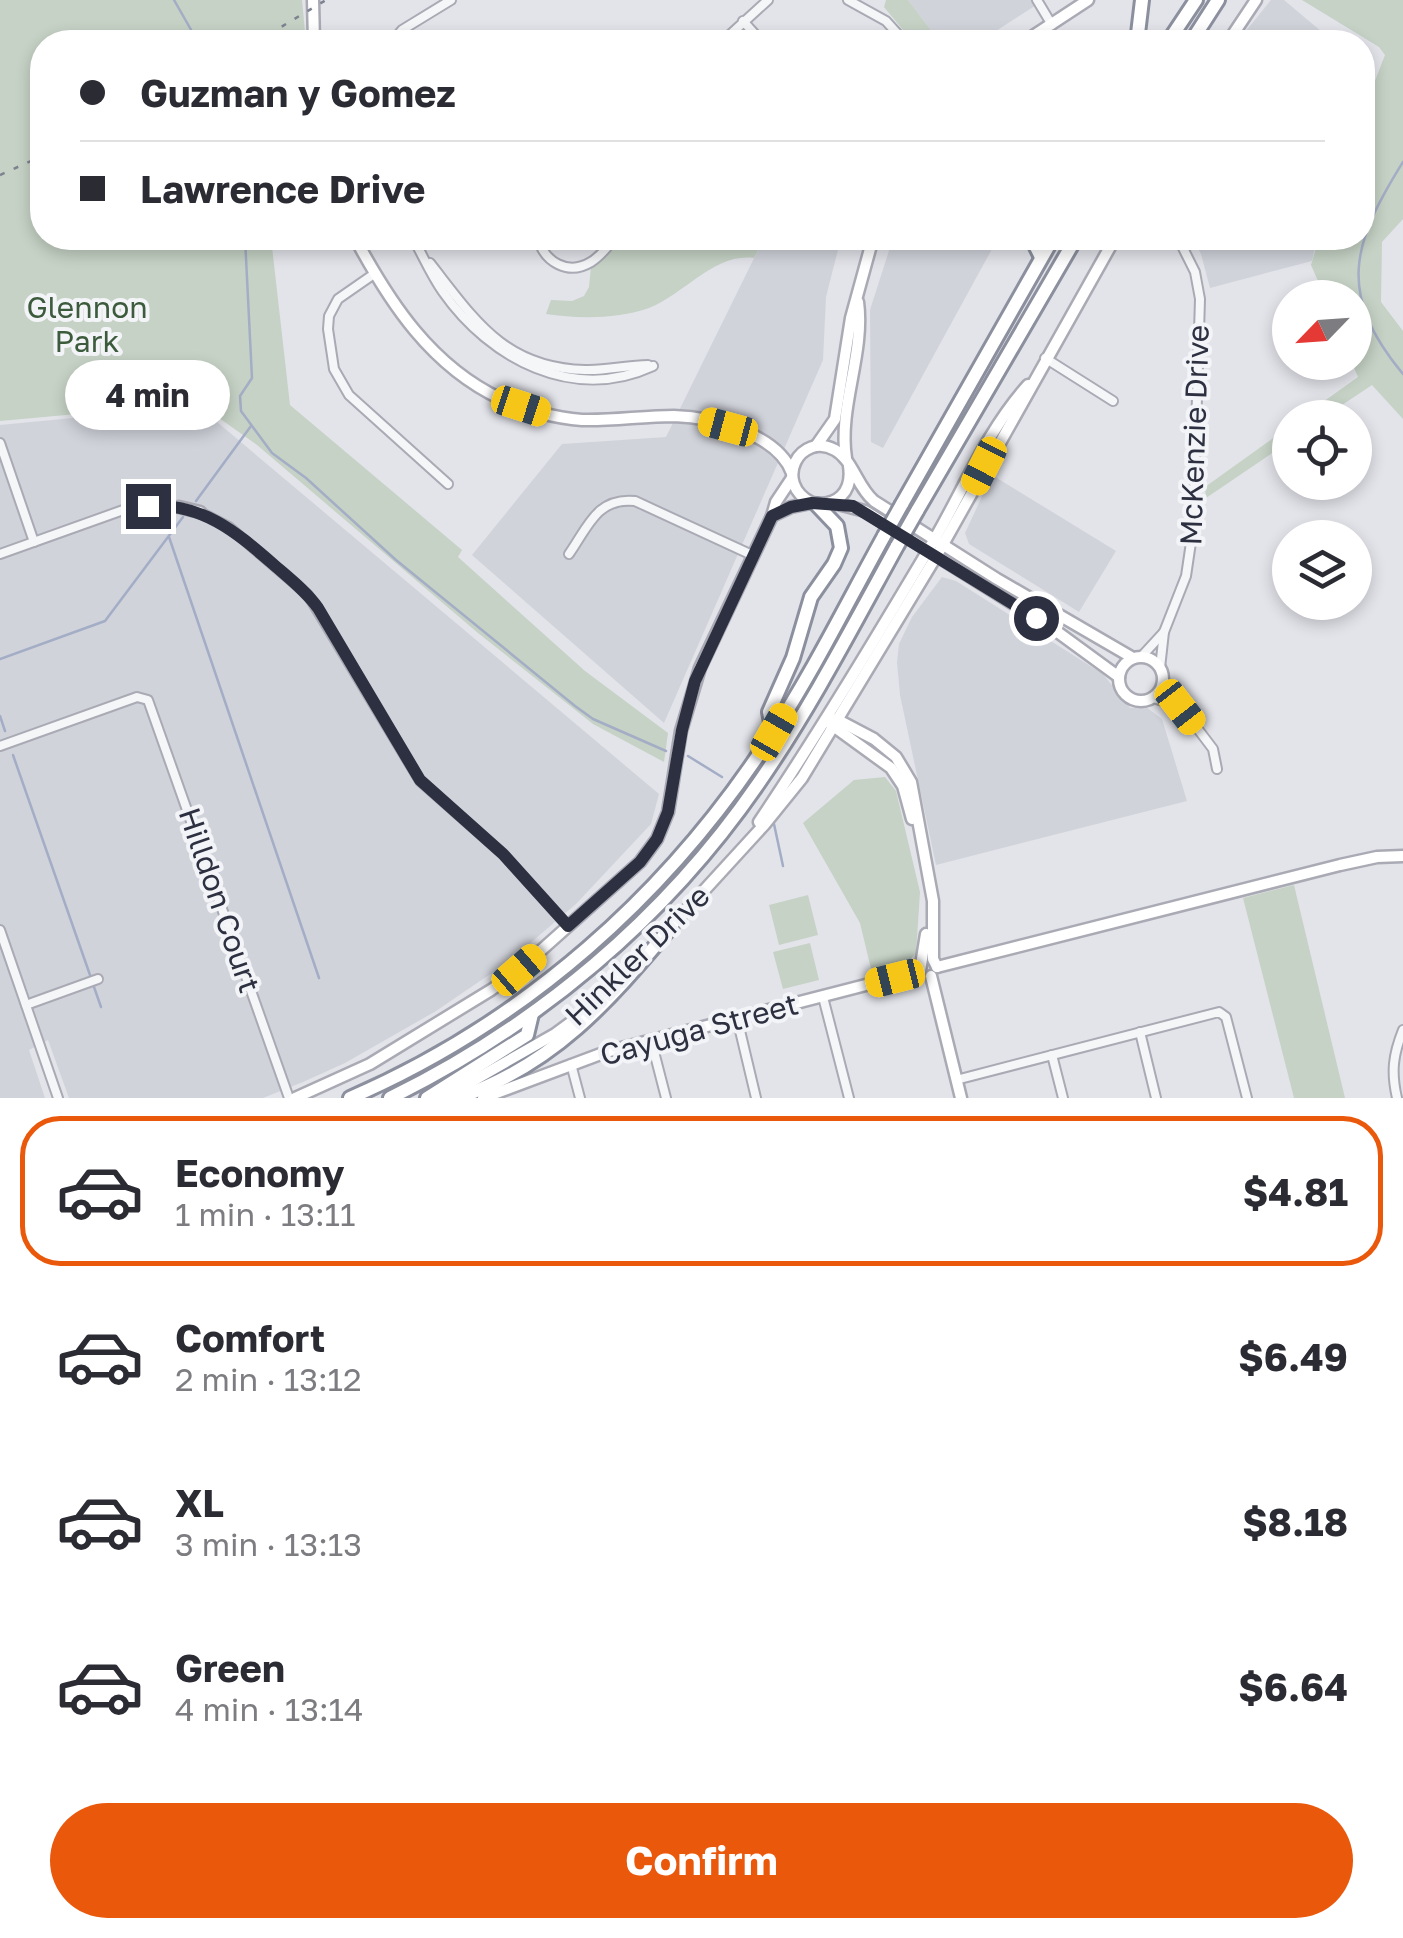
<!DOCTYPE html>
<html lang="en">
<head>
<meta charset="utf-8">
<style>
  :root { --surface:#fff; --page:#f7f7f7; --text:#2b2b33; --muted:#7c7c81; --line:#e1e1e2; --accent:#ea580c }
  body { margin:0; font-family:"Golos Text",sans-serif; background:var(--page); color:var(--text); height:100vh; display:flex; flex-direction:column; font-size:38px; white-space:nowrap }
  * { box-sizing:border-box; margin:0 }
  p { font-size:32px; color:var(--muted) }
  .icon { flex:none; width:55px; height:55px; fill:none; stroke:currentColor; stroke-width:2; stroke-linecap:round; stroke-linejoin:round }
  .map { position:relative; height:1098px; overflow:hidden }
  .side { display:flex; flex-direction:column; background:var(--surface); flex:1 }
  .side>* { flex:none }
  .banner { position:absolute; left:30px; top:30px; width:1345px; height:220px; border-radius:40px; box-shadow:0 5px 15px #0003; display:grid; align-content:center; height:220px; padding:0 50px; background:var(--surface) }
  .needle { width:65px; rotate:245deg }
  .buttons { position:absolute; left:1272px; top:280px; display:grid; gap:20px }
  .buttons a { display:grid; place-items:center; width:100px; height:100px; border-radius:50%; background:var(--surface); box-shadow:0 5px 15px #0003; font-size:50px }
  .end { position:absolute; width:45px; height:45px; margin:-22px; border:12px solid #2d3040; background:#fff; box-shadow:0 0 0 5px #fff }
  .from { border-radius:50% }
  .bubble { position:absolute; height:70px; border-radius:35px; background:var(--surface); box-shadow:0 5px 15px #0003; font-size:32px; font-weight:700; line-height:70px; text-align:center }
  .car { position:absolute; width:30px; height:60px; margin:-30px -15px; border-radius:12px; box-shadow:0 0 8px 2px #0007; background:linear-gradient(#f5c518 24%,#345 0 40%,#f5c518 0 76%,#345 0 86%,#f5c518 0) }
  .banner b { display:flex; align-items:center; gap:35px; height:95px; font-size:38px }
  .banner b+b { border-top:2px solid var(--line) }
  .banner i { width:25px; height:25px; background:var(--text) }
  ul { padding:18px 0 0; list-style:none }
  li { display:flex; align-items:center; gap:30px; height:150px; margin:0 20px 15px; padding:0 30px; border:5px solid transparent; border-radius:40px }
  li div { flex:1 }
  li b { display:block; font-size:38px }
  li em { font-style:normal; font-weight:700 }
  li.active { border-color:var(--accent) }
  li>.icon { width:90px; height:90px; stroke-width:1.5 }
  .action { display:flex; gap:20px; margin-top:auto; padding:20px 50px }
  .action a { flex:1; height:115px; border-radius:60px; background:var(--accent); color:#fff; font-size:40px; font-weight:700; line-height:115px; text-align:center }
  .map>svg:first-child { display:block }
  .built { fill:#d1d3db }
  .green { fill:#c6d2c5 }
  .lines { fill:none; stroke-linecap:round; stroke-linejoin:round }
  .stream { stroke:#a3adc5; stroke-width:2.5 }
  .street-casing { stroke:#a9aab4; stroke-width:12 }
  .secondary-casing { stroke:#a9aab4; stroke-width:15 }
  .highway-casing { stroke:#8c909e; stroke-width:18 }
  .street { stroke:#f5f6f8; stroke-width:8 }
  .secondary { stroke:#fff; stroke-width:10 }
  .highway { stroke:#fff; stroke-width:12 }
  .rail { stroke:#7e8291; stroke-width:2.5; stroke-dasharray:5 10; stroke-linecap:butt }
  .highway-bridge-casing { stroke:#8c909e; stroke-width:18; stroke-linecap:butt }
  .highway-bridge { stroke:#fff; stroke-width:12 }
  .route { stroke:#2d3040; stroke-width:12 }
  .labels { text-anchor:middle; dominant-baseline:central; stroke-width:8; stroke-linejoin:round; paint-order:stroke }
  .park-label { font-size:30px; fill:#3c5a3c; stroke:#f3f4f7 }
  .street-label { font-size:30px; fill:#2d3040; stroke:#f3f4f7 }
</style>
</head>
<body>
<div class="map">
<svg width="1403" height="1098" viewBox="0 0 1403 1098">
  <rect width="100%" height="100%" fill="#e3e4ea"/>
  <g class="built">
    <polygon points="908,0 1044,0 979,42 940,42"/>
    <polygon points="1271,0 1284,0 1328,37 1341,42 1237,42"/>
    <polygon points="764,238 841,238 826,297 823,360 664,723 472,555 562,444 666,437"/>
    <polygon points="893,238 998,238 883,448 871,442 870,310"/>
    <polygon points="1192,238 1317,238 1312,261 1210,288 1201,254"/>
    <polygon points="198,406 659,794 651,824 576,904 508,962 436,1011 345,1063 303,1082 263,1098 69,1098 48,1040 29,1050 45,1098 0,1098 0,425"/>
    <polygon points="992,475 1116,551 1079,612 969,544 965,533"/>
    <polygon points="942,577 956,581 1103,674 1130,708 1146,707 1162,719 1187,801 936,865 900,695 897,662 899,644 912,617"/>
  </g>
  <g class="green">
    <polygon points="0,0 302,0 306,42 42,42 42,238 271,238 290,405 462,550 458,557 585,671 668,733 664,762 593,724 478,633 257,445 198,403 0,421"/>
    <polygon points="886,0 908,0 940,42 913,42 884,7"/>
    <polygon points="1302,0 1403,0 1403,219 1382,242 1381,302 1403,331 1403,419 1372,385 1324,417 1302,417 1358,377 1352,363 1355,362 1355,298 1325,297 1311,265 1319,238 1362,238 1363,112 1385,55 1379,47"/>
    <path d="M647,238H764L754,258C714,253 685,294 649,308C618,319 578,319 546,314L551,300L572,301L584,296L589,287L591,266L611,251Z"/>
    <polygon points="1290,426 1290,441 1206,498 1205,487"/>
    <polygon points="885,777 896,791 920,892 916,954 908,961 872,973 860,923 803,823 854,780"/>
    <polygon points="1294,885 1345,1098 1294,1098 1243,898"/>
    <polygon points="808,895 818,935 779,945 769,905"/>
    <polygon points="810,943 819,980 783,989 773,952"/>
  </g>
  <g class="lines">
    <g class="stream">
      <polyline points="174,0 198,42"/>
      <path d="M1403,162C1352,244 1336,293 1403,374"/>
      <polyline points="245,238 252,378 240,396 241,411 272,453 306,478 396,560 575,706 593,719 666,751"/>
      <polyline points="196,501 251,426"/>
      <polyline points="169,537 319,978"/>
      <polyline points="0,659 105,621 183,517"/>
      <polyline points="0,716 5,731"/>
      <polyline points="13,755 90,975"/>
      <polyline points="688,756 722,777"/>
      <polyline points="774,824 783,866"/>
      <polyline points="94,987 101,1007"/>
    </g>
    <defs>
      <g id="street">
        <polyline points="848,0 886,21 905,42"/>
        <polyline points="1037,0 1052,25"/>
        <polyline points="743,21 762,42"/>
        <polyline points="392,42 402,30 451,0"/>
        <polyline points="722,42 768,0"/>
        <path d="M413,238C423,256 431,275 443,292C490,359 573,403 653,366"/>
        <path d="M538,238C544,262 568,276 591,262C601,256 608,246 615,238"/>
        <path d="M430,263C474,319 504,368 585,370C606,371 627,365 648,365"/>
        <polyline points="374,274 338,299 329,316 328,329 334,369 349,395 448,484"/>
        <polyline points="1045,358 1113,401"/>
        <polyline points="0,443 34,542"/>
        <polyline points="200,512 229,527 308,595 420,781 503,854 568,926"/>
        <polyline points="0,554 126,509 179,507"/>
        <path d="M569,554C588,527 597,497 635,501L752,555"/>
        <polyline points="1141,657 1164,632"/>
        <polyline points="1160,668 1164,632 1186,576 1193,529 1200,299 1195,272 1178,238"/>
        <polyline points="1163,683 1213,749 1217,769"/>
        <polyline points="1153,698 1176,705"/>
        <polyline points="0,746 137,697 148,700 289,1098"/>
        <polyline points="0,930 58,1098"/>
        <polyline points="823,997 849,1098"/>
        <polyline points="26,1005 98,979"/>
        <polyline points="737,1018 756,1098"/>
        <polyline points="1140,1032 1156,1098"/>
        <polyline points="651,1040 666,1098"/>
        <polyline points="1052,1055 1063,1098"/>
        <polyline points="571,1064 580,1098"/>
        <polyline points="956,1080 1219,1012 1226,1017 1247,1098"/>
        <path d="M1397,1098C1391,1072 1393,1055 1403,1030"/>
      </g>
      <g id="secondary">
        <polyline points="313,0 314,42"/>
        <polyline points="1024,42 1088,0"/>
        <polyline points="1228,42 1256,0"/>
        <path d="M355,238C390,303 431,366 501,399C524,410 556,418 582,420C612,421 643,416 674,416C712,417 778,434 792,473"/>
        <polyline points="816,446 835,419 851,318 873,238"/>
        <path d="M846,458C838,407 865,354 858,302"/>
        <path d="M849,466C853,492 837,507 812,503C772,483 800,431 835,450C853,460 857,487 874,501L997,579L1133,658"/>
        <polyline points="834,503 865,511 1052,628 1119,677"/>
        <polyline points="179,507 200,512"/>
        <polyline points="772,516 791,507 811,503"/>
        <circle cx="1141" cy="679" r="22"/>
        <polyline points="836,719 874,739 896,757 911,782 933,901 933,959 937,967"/>
        <polyline points="829,723 891,768 903,786 912,819"/>
        <path d="M759,822C820,731 877,636 933,542C964,489 986,432 1028,385"/>
        <polyline points="667,931 764,825 802,778 937,555 1115,238"/>
        <polyline points="937,967 1340,865 1377,857 1403,856"/>
        <polyline points="920,971 926,934"/>
        <polyline points="931,976 961,1098"/>
        <polyline points="295,1098 370,1064 491,990 519,970 640,862 657,839 668,812 681,731 700,668 772,516 776,502 792,478"/>
        <polyline points="443,1098 555,1034 581,1015 633,963"/>
        <polyline points="483,1098 606,1052 920,971"/>
      </g>
      <g id="highway">
        <polyline points="1137,42 1142,0"/>
        <polyline points="1168,42 1196,0"/>
        <polyline points="1191,42 1218,0"/>
        <polyline points="1039,238 1035,245 1041,257"/>
        <polyline points="902,504 1053,238"/>
        <polyline points="917,511 1076,238"/>
        <polyline points="773,733 769,712 793,658 811,597 834,564 841,548 837,526 817,505"/>
        <path d="M350,1098C525,1022 668,895 771,736C813,672 847,603 884,536"/>
        <path d="M390,1098C537,1026 665,919 758,784C810,709 853,626 897,546"/>
        <polyline points="427,1098 527,1035 532,1014"/>
        <path d="M458,1098C555,1064 608,1002 672,926"/>
      </g>
    </defs>
    <use href="#street" class="street-casing"/>
    <use href="#secondary" class="secondary-casing"/>
    <use href="#highway" class="highway-casing"/>
    <use href="#street" class="street"/>
    <use href="#secondary" class="secondary"/>
    <use href="#highway" class="highway"/>
    <g class="rail">
      <polyline points="256,42 326,0"/>
      <polyline points="0,175 42,156"/>
    </g>
    <defs>
      <g id="highway-bridge">
        <polyline points="884,536 902,504"/>
        <polyline points="897,546 917,511"/>
      </g>
    </defs>
    <use href="#highway-bridge" class="highway-bridge-casing"/>
    <use href="#highway-bridge" class="highway-bridge"/>
  </g>
  <g class="lines">
    <path class="route" d="M148,506C202,503 235,531 273,564C289,578 306,591 318,608L420,780L503,854L568,926L640,862L657,839L668,812L682,730L695,681L772,516L791,507L812,503L853,506L1036,618"/>
  </g>
  <g class="labels">
    <g class="park-label">
      <text x="87" y="307">Glennon<tspan x="87" dy="34">Park</tspan></text>
    </g>
    <g class="street-label">
      <text transform="translate(1194 435) rotate(-88)">McKenzie Drive</text>
      <text transform="translate(220 900) rotate(71)">Hilldon Court</text>
      <text transform="translate(637 955) rotate(-44)">Hinkler Drive</text>
      <text transform="translate(699 1029) rotate(-15)">Cayuga Street</text>
    </g>
  </g>
</svg>
<div class="buttons">
<a><svg class="needle" viewBox="-14 -14 28 28"><path d="M0-13l5 13h-10z" fill="#e53935"/><path d="M0 13l5-13h-10z" fill="#7c7c81"/></svg></a>
<a><svg class="icon" aria-label="locate" viewBox="0 0 24 24"><circle cx="12" cy="12" r="6"/><path d="M12 2v4M12 18v4M2 12h4M18 12h4"/></svg></a>
<a><svg class="icon" aria-label="layers" viewBox="0 0 24 24"><path d="M12 4l9 5-9 5-9-5zM3 14l9 5 9-5"/></svg></a>
</div>
<i class="end from" style="left:1036px;top:618px"></i>
<i class="end" style="left:148px;top:506px"></i>
<div class="bubble" style="left:65px;top:360px;width:165px">4 min</div>
<i class="car" style="left:521px;top:406px;rotate:108deg"></i>
<i class="car" style="left:728px;top:427px;rotate:285deg"></i>
<i class="car" style="left:984px;top:466px;rotate:207deg"></i>
<i class="car" style="left:1180px;top:707px;rotate:142deg"></i>
<i class="car" style="left:774px;top:732px;rotate:30deg"></i>
<i class="car" style="left:519px;top:970px;rotate:49deg"></i>
<i class="car" style="left:895px;top:978px;rotate:256deg"></i>
<div class="banner">
<b><i class="from"></i>Guzman y Gomez</b>
<b><i></i>Lawrence Drive</b>
</div>
</div>
<section class="side">
<ul>
<li class="active"><svg class="icon" aria-label="car" viewBox="0 0 24 24"><path d="M5 17H2v-5l4-1 3-4h7l3 4 3 1v5h-3M9 17h6M6 11h13"/><circle cx="7" cy="17" r="2"/><circle cx="17" cy="17" r="2"/></svg><div><b>Economy</b><p>1 min · 13:11</p></div><em>$4.81</em></li>
<li><svg class="icon" aria-label="car" viewBox="0 0 24 24"><path d="M5 17H2v-5l4-1 3-4h7l3 4 3 1v5h-3M9 17h6M6 11h13"/><circle cx="7" cy="17" r="2"/><circle cx="17" cy="17" r="2"/></svg><div><b>Comfort</b><p>2 min · 13:12</p></div><em>$6.49</em></li>
<li><svg class="icon" aria-label="car" viewBox="0 0 24 24"><path d="M5 17H2v-5l4-1 3-4h7l3 4 3 1v5h-3M9 17h6M6 11h13"/><circle cx="7" cy="17" r="2"/><circle cx="17" cy="17" r="2"/></svg><div><b>XL</b><p>3 min · 13:13</p></div><em>$8.18</em></li>
<li><svg class="icon" aria-label="car" viewBox="0 0 24 24"><path d="M5 17H2v-5l4-1 3-4h7l3 4 3 1v5h-3M9 17h6M6 11h13"/><circle cx="7" cy="17" r="2"/><circle cx="17" cy="17" r="2"/></svg><div><b>Green</b><p>4 min · 13:14</p></div><em>$6.64</em></li>
</ul>
<div class="action"><a>Confirm</a></div>
</section>
</body>
</html>
